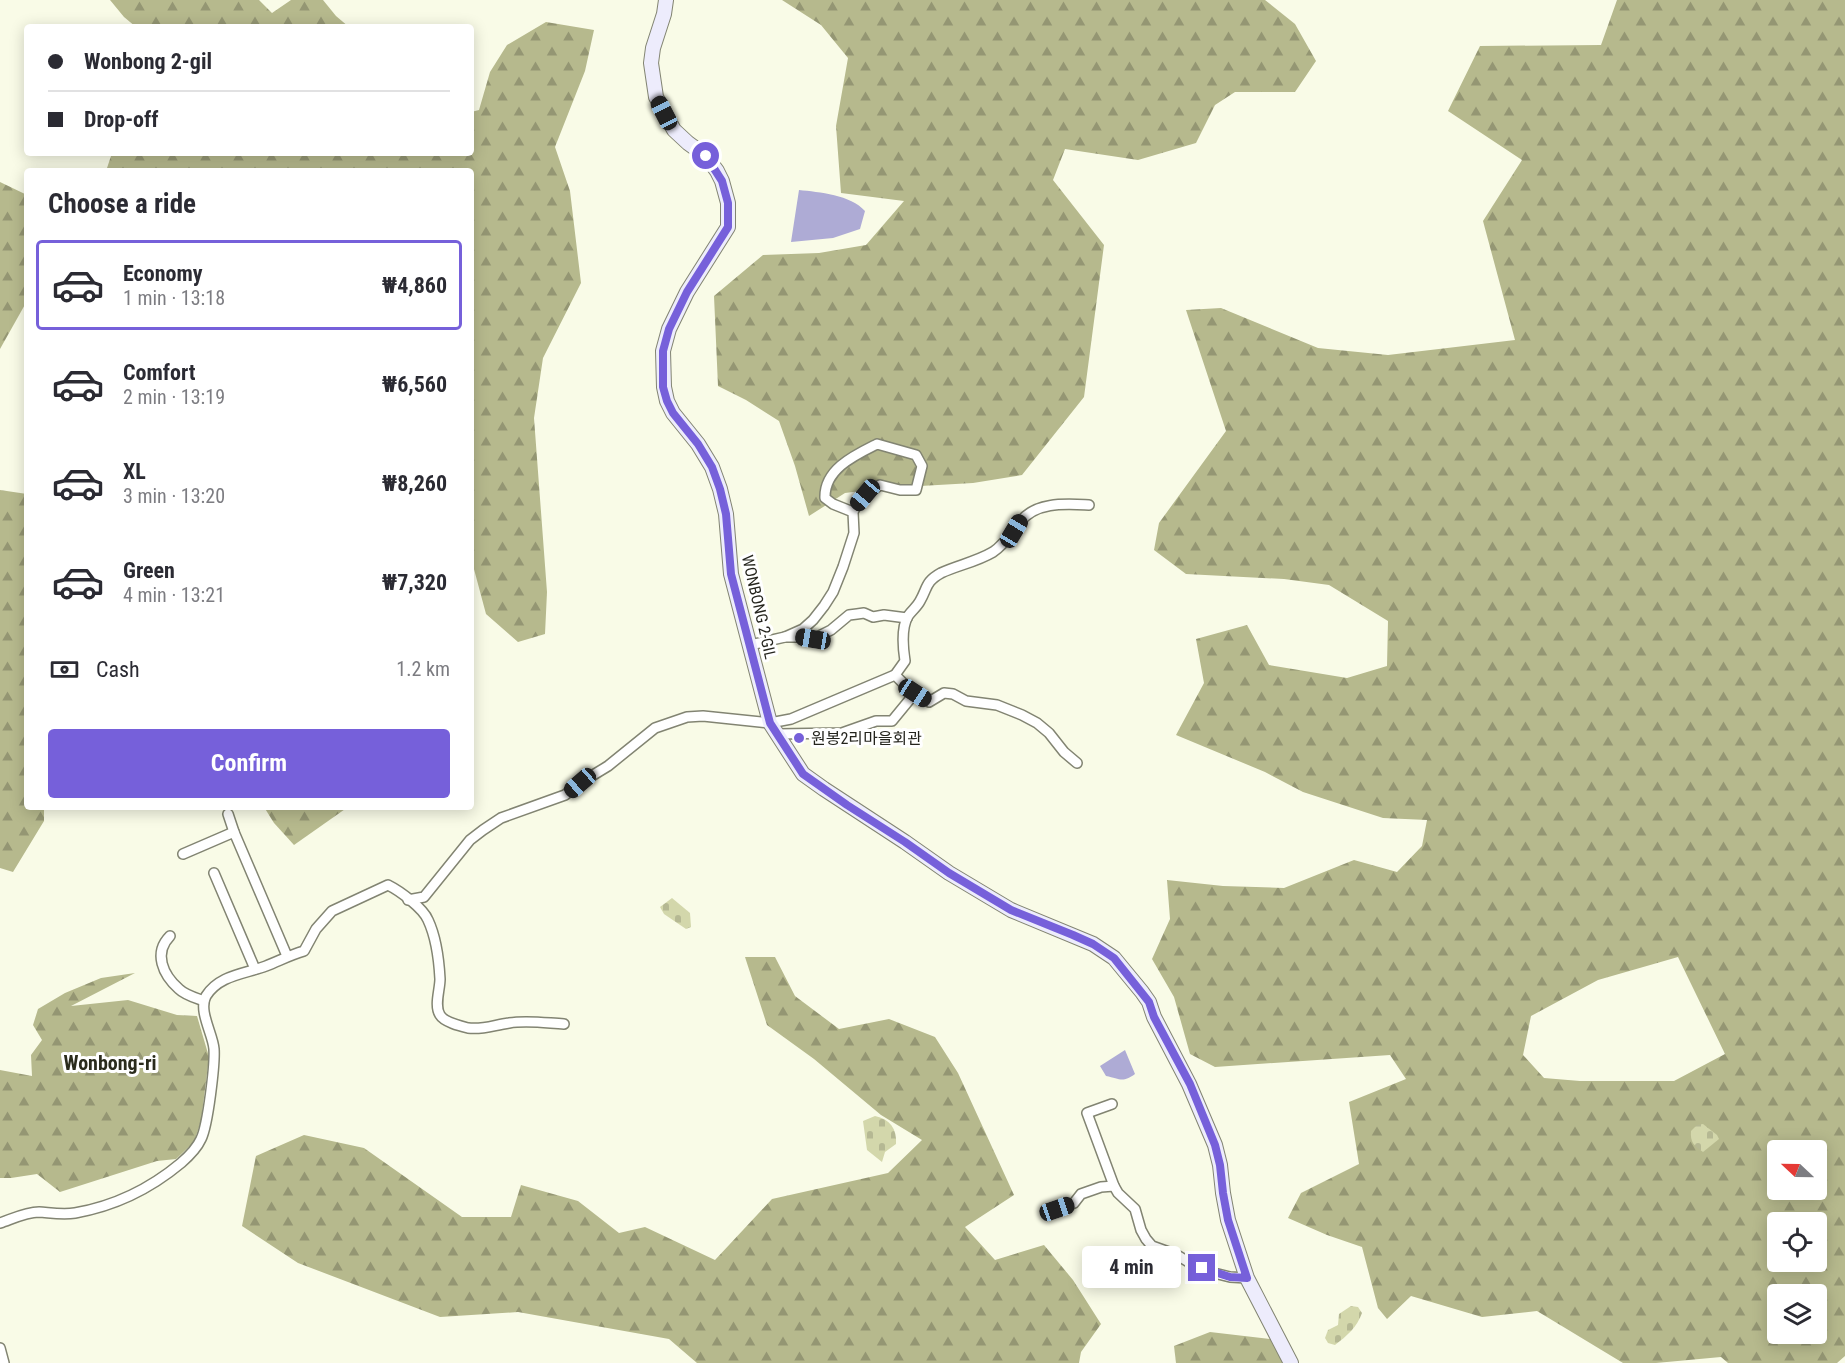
<!DOCTYPE html>
<html lang="en">
<head>
<meta charset="utf-8">
<style>
  :root { --surface:#fff; --page:#f7f7f7; --text:#2b2b33; --muted:#7c7c81; --line:#e1e1e2; --accent:#7660da }
  body { margin:0; font-family:"Roboto Condensed","Noto Sans KR",sans-serif; background:var(--page); color:var(--text); height:100vh; display:flex; flex-direction:column; font-size:22px; white-space:nowrap }
  * { box-sizing:border-box; margin:0 }
  p { font-size:20px; color:var(--muted) }
  .icon { flex:none; width:33px; height:33px; fill:none; stroke:currentColor; stroke-width:2; stroke-linecap:round; stroke-linejoin:round }
  .map { position:relative; flex:1; overflow:hidden }
  .drawer { position:absolute; left:24px; top:168px; width:450px; height:642px; display:flex; flex-direction:column; background:var(--surface); border-radius:6px; box-shadow:0 3px 15px #0003 }
  .drawer>* { flex:none }
  .banner { position:absolute; left:24px; top:24px; width:450px; height:132px; border-radius:6px; box-shadow:0 3px 15px #0003; display:grid; align-content:center; height:132px; padding:0 24px; background:var(--surface) }
  .needle { width:39px; rotate:292deg }
  .fabs { position:absolute; left:1767px; top:1140px; display:grid; gap:12px }
  .fabs a { display:grid; place-items:center; width:60px; height:60px; border-radius:6px; background:var(--surface); box-shadow:0 3px 15px #0003; font-size:30px }
  .end { position:absolute; width:27px; height:27px; margin:-14px; border:8px solid #7660da; background:#fff; box-shadow:0 0 0 3px #fff }
  .from { border-radius:50% }
  .bubble { position:absolute; height:42px; border-radius:6px; background:var(--surface); box-shadow:0 3px 15px #0003; font-size:20px; font-weight:700; line-height:42px; text-align:center }
  .car { position:absolute; width:18px; height:36px; margin:-18px -9px; border-radius:8px; box-shadow:0 0 4px 2px #0007; background:linear-gradient(#222 24%,#8ab4d8 0 40%,#222 0 76%,#8ab4d8 0 86%,#222 0) }
  .banner b { display:flex; align-items:center; gap:21px; height:57px; font-size:22px }
  .banner b+b { border-top:2px solid var(--line) }
  .banner i { width:15px; height:15px; background:var(--text) }
  ul { padding:0; list-style:none }
  li { display:flex; align-items:center; gap:18px; height:90px; margin:0 12px 9px; padding:0 12px; border:3px solid transparent; border-radius:6px }
  li div { flex:1 }
  li b { display:block; font-size:22px }
  li em { font-style:normal; font-weight:700 }
  li.selected { border-color:var(--accent) }
  li>.icon { width:54px; height:54px; stroke-width:1.5 }
  h2 { padding:0 24px; font-size:27px; line-height:72px }
  .pay { display:flex; align-items:center; gap:15px; height:66px; padding:0 24px; font-size:22px }
  .pay p { margin-inline-start:auto }
  .primary-button { display:flex; gap:12px; margin-top:auto; padding:12px 24px }
  .primary-button a { flex:1; height:69px; border-radius:6px; background:var(--accent); color:#fff; font-size:24px; font-weight:700; line-height:69px; text-align:center }
  .map>svg:first-child { display:block }
  .forest { fill:url(#forest-firs); fill-rule:evenodd }
  .cemetery { fill:url(#cemetery-stones) }
  .water { fill:#aeabd5 }
  .lines { fill:none; stroke-linecap:round; stroke-linejoin:round }
  .minor-casing { stroke:#828472; stroke-width:12 }
  .secondary-casing { stroke:#828472; stroke-width:16 }
  .minor { stroke:#fff; stroke-width:9 }
  .secondary { stroke:#edecfc; stroke-width:14 }
  .route { stroke:#7660da; stroke-width:8 }
  .poi-dot { fill:#7660da; stroke:#fff; stroke-width:2 }
  .labels { text-anchor:middle; dominant-baseline:central; stroke-width:6; stroke-linejoin:round; paint-order:stroke }
  .street-label { font-size:16px; fill:#24241d; stroke:#fff }
  .poi-label { font-size:16px; fill:#24241d; stroke:#fff; text-anchor:start }
  .quarter-label { font-size:20px; font-weight:bold; fill:#2a2b1c; stroke:#fff }
</style>
</head>
<body>
<div class="map">
<svg width="1845" height="1363" viewBox="0 0 1845 1363">
  <defs>
    <pattern id="forest-firs" width="22" height="20" patternUnits="userSpaceOnUse" patternTransform="scale(1.5)"><rect width="22" height="20" fill="#b6b98d"/><path d="M5 1l3.5 6h-7zM16 11l3.5 6h-7z" fill="#949673"/></pattern>
    <pattern id="cemetery-stones" width="16" height="16" patternUnits="userSpaceOnUse" patternTransform="scale(1.5)"><rect width="16" height="16" fill="#d3d7ab"/><path d="M2 7V4a2 2 0 0 1 4 0v3zM10 15v-3a2 2 0 0 1 4 0v3z" fill="#b5b893"/></pattern>
  </defs>
  <rect width="100%" height="100%" fill="#f9fbe7"/>
  <g class="forest">
    <polygon points="110,0 259,0 272,13 291,0 323,0 336,16 349,27 136,27 124,17"/>
    <polygon points="782,0 1265,0 1295,24 1316,61 1295,92 1235,92 1215,105 1196,143 1138,160 1065,149 1053,180 1104,245 1084,397 1022,475 973,483 885,488 845,493 809,516 795,466 779,421 746,400 718,386 714,296 763,255 819,253 866,245 904,201 841,193 836,126 848,58 821,25"/>
    <path d="M1617,0H1845V1356L1837,1363H1728L1721,1357L1656,1363H1623L1537,1311L1482,1317L1411,1296L1387,1319L1378,1308L1362,1247L1327,1235L1288,1218L1301,1193L1359,1164L1349,1102L1406,1079L1390,1055L1215,1067L1190,1054L1174,997L1152,959L1170,919L1167,880L1223,886L1284,888L1354,860L1397,872L1422,846L1427,820L1383,818L1303,792L1265,772L1176,735L1204,683L1196,639L1247,625L1269,665L1347,678L1387,666L1388,621L1329,585L1284,579L1186,574L1154,550L1159,523L1226,431L1186,310L1221,308L1318,348L1388,355L1515,340L1483,221L1522,160L1448,111L1480,46L1601,45ZM1678,957L1725,1054L1674,1081H1580L1544,1078L1523,1055L1531,1016L1598,980ZM1778,1150H1816V1190H1778ZM1778,1222H1816V1262H1778ZM1778,1294H1816V1334H1778Z"/>
    <polygon points="546,22 594,30 585,71 555,147 570,191 581,283 543,358 534,418 547,592 545,634 518,642 486,614 471,558 471,171 106,171 112,153 471,153 471,112 479,110 490,72 507,45"/>
    <polygon points="0,182 27,195 27,301 0,349"/>
    <polygon points="0,490 27,494 27,807 44,807 44,821 13,872 0,868"/>
    <polygon points="264,807 348,807 294,845 274,823"/>
    <polygon points="745,957 775,957 795,996 839,1029 889,1019 935,1037 958,1073 1014,1195 965,1227 995,1260 1044,1245 1073,1280 1101,1324 1081,1352 1079,1363 697,1363 669,1339 518,1312 440,1317 298,1263 242,1226 256,1156 304,1135 364,1148 462,1217 511,1217 521,1185 578,1201 619,1233 645,1227 715,1260 772,1199 888,1173 922,1140 881,1115 814,1059 767,1025"/>
    <polygon points="135,973 71,1006 128,1000 177,1015 197,1016 209,1057 201,1121 194,1142 176,1159 157,1161 60,1192 37,1174 11,1178 0,1178 0,1070 32,1076 31,1055 42,1040 33,1025 38,1009 65,993 101,978"/>
    <polygon points="1210,1332 1270,1339 1295,1363 1176,1363 1174,1346"/>
  </g>
  <g class="cemetery">
    <polygon points="672,898 690,913 691,927 686,929 664,914 660,907"/>
    <path d="M875,1116C890,1119 897,1129 896,1144L885,1152L882,1162L867,1150L863,1121Z"/>
    <path d="M1703,1124L1717,1135L1719,1139L1703,1152C1694,1146 1690,1142 1691,1131L1697,1125Z"/>
    <path d="M1351,1306L1358,1307L1362,1313C1357,1327 1347,1336 1335,1345L1328,1343L1325,1338L1328,1330L1338,1325L1339,1314Z"/>
  </g>
  <g class="water">
    <path d="M799,190C819,192 851,195 865,211L860,229L833,238L791,242Z"/>
    <path d="M1125,1050L1135,1074C1123,1083 1120,1079 1106,1076L1100,1066Z"/>
  </g>
  <g class="lines">
    <defs>
      <g id="minor">
        <path d="M785,637L803,629L813,620L824,606L833,592L843,567L854,533L853,512L833,504L825,498C824,469 855,455 877,444L916,455L922,466L916,490H900L880,485C868,493 859,499 853,512"/>
        <polyline points="750,645 785,637 798,637 813,639 831,630 849,615 857,614 864,613 873,617 884,615 907,618"/>
        <path d="M895,675L905,661C903,648 901,628 908,616C912,610 917,607 920,601C928,587 925,582 941,573C958,565 976,562 993,552C1005,544 1011,533 1020,522C1036,501 1067,504 1089,505"/>
        <polyline points="778,734 842,733 876,721 892,721 915,693"/>
        <polyline points="228,814 234,832"/>
        <polyline points="183,854 234,832 287,956"/>
        <polyline points="214,873 255,969"/>
        <polyline points="408,900 424,897 470,840 483,830 501,818 565,795 580,783 608,766 655,728 687,717 703,716 770,723 791,719 895,675 909,689 929,702 944,693 953,694 966,701 997,705 1022,715 1037,723 1049,733 1064,752 1077,763"/>
        <path d="M170,936C153,953 163,975 179,989C185,995 196,998 204,1001"/>
        <polyline points="1112,1104 1087,1113 1114,1186 1118,1193 1135,1209 1141,1230 1146,1239 1152,1246 1177,1255 1190,1263 1214,1273 1230,1277 1247,1278"/>
        <polyline points="1057,1209 1074,1203 1081,1194 1101,1187 1114,1186"/>
        <path d="M0,1223C12,1219 26,1212 39,1212C52,1213 63,1215 75,1213C115,1206 151,1188 181,1163C189,1156 197,1148 201,1139C208,1125 215,1064 214,1049C213,1034 198,1011 206,996C219,975 245,974 266,966C279,961 290,955 304,951L316,929L332,911L388,885C400,891 423,908 428,920C436,937 439,960 440,979C440,990 434,1005 440,1015C444,1022 460,1026 468,1028C483,1030 494,1025 509,1023C527,1020 546,1023 564,1024"/>
        <polyline points="0,1348 4,1363"/>
      </g>
      <polyline id="secondary" points="666,0 664,14 653,48 651,63 656,97 674,130 688,143 706,156 717,171 722,181 728,203 728,227 687,292 669,329 663,351 664,387 667,401 673,413 698,444 712,467 720,489 726,514 731,574 770,723 803,774 824,789 905,842 949,873 1011,910 1093,944 1114,958 1142,992 1149,1002 1154,1017 1189,1084 1215,1145 1220,1165 1223,1193 1228,1220 1247,1278 1291,1363"/>
    </defs>
    <use href="#minor" class="minor-casing"/>
    <use href="#secondary" class="secondary-casing"/>
    <use href="#minor" class="minor"/>
    <use href="#secondary" class="secondary"/>
  </g>
  <g class="lines">
    <polyline class="route" points="706,156 722,181 728,203 728,227 687,292 669,329 663,351 663,387 667,401 673,413 698,444 712,467 720,489 726,514 731,574 770,723 803,774 847,805 905,842 949,873 1011,910 1073,935 1093,944 1114,958 1149,1002 1154,1017 1190,1084 1215,1145 1220,1165 1223,1193 1228,1220 1247,1278 1230,1277 1202,1268"/>
  </g>
  <circle class="poi-dot" cx="799" cy="738" r="6"/>
  <g class="labels">
    <g class="street-label">
      <text transform="translate(759 607) rotate(77)">WONBONG 2-GIL</text>
    </g>
    <g class="poi-label">
      <text x="811" y="738">원봉2리마을회관</text>
    </g>
    <g class="quarter-label">
      <text x="110" y="1063">Wonbong-ri</text>
    </g>
  </g>
</svg>
<div class="fabs">
<a><svg class="needle" viewBox="-14 -14 28 28"><path d="M0-13l5 13h-10z" fill="#e53935"/><path d="M0 13l5-13h-10z" fill="#7c7c81"/></svg></a>
<a><svg class="icon" aria-label="locate" viewBox="0 0 24 24"><circle cx="12" cy="12" r="6"/><path d="M12 2v4M12 18v4M2 12h4M18 12h4"/></svg></a>
<a><svg class="icon" aria-label="layers" viewBox="0 0 24 24"><path d="M12 4l9 5-9 5-9-5zM3 14l9 5 9-5"/></svg></a>
</div>
<i class="end from" style="left:706px;top:156px"></i>
<i class="end" style="left:1202px;top:1268px"></i>
<div class="bubble" style="left:1082px;top:1246px;width:99px">4 min</div>
<i class="car" style="left:664px;top:113px;rotate:333deg"></i>
<i class="car" style="left:865px;top:495px;rotate:220deg"></i>
<i class="car" style="left:1014px;top:531px;rotate:31deg"></i>
<i class="car" style="left:813px;top:639px;rotate:280deg"></i>
<i class="car" style="left:915px;top:693px;rotate:123deg"></i>
<i class="car" style="left:580px;top:783px;rotate:229deg"></i>
<i class="car" style="left:1057px;top:1209px;rotate:71deg"></i>
<div class="banner">
<b><i class="from"></i>Wonbong 2-gil</b>
<b><i></i>Drop-off</b>
</div>
<section class="drawer">
<h2>Choose a ride</h2>
<ul>
<li class="selected"><svg class="icon" aria-label="car" viewBox="0 0 24 24"><path d="M5 17H2v-5l4-1 3-4h7l3 4 3 1v5h-3M9 17h6M6 11h13"/><circle cx="7" cy="17" r="2"/><circle cx="17" cy="17" r="2"/></svg><div><b>Economy</b><p>1 min · 13:18</p></div><em>₩4,860</em></li>
<li><svg class="icon" aria-label="car" viewBox="0 0 24 24"><path d="M5 17H2v-5l4-1 3-4h7l3 4 3 1v5h-3M9 17h6M6 11h13"/><circle cx="7" cy="17" r="2"/><circle cx="17" cy="17" r="2"/></svg><div><b>Comfort</b><p>2 min · 13:19</p></div><em>₩6,560</em></li>
<li><svg class="icon" aria-label="car" viewBox="0 0 24 24"><path d="M5 17H2v-5l4-1 3-4h7l3 4 3 1v5h-3M9 17h6M6 11h13"/><circle cx="7" cy="17" r="2"/><circle cx="17" cy="17" r="2"/></svg><div><b>XL</b><p>3 min · 13:20</p></div><em>₩8,260</em></li>
<li><svg class="icon" aria-label="car" viewBox="0 0 24 24"><path d="M5 17H2v-5l4-1 3-4h7l3 4 3 1v5h-3M9 17h6M6 11h13"/><circle cx="7" cy="17" r="2"/><circle cx="17" cy="17" r="2"/></svg><div><b>Green</b><p>4 min · 13:21</p></div><em>₩7,320</em></li>
</ul>
<div class="pay"><svg class="icon" aria-label="cash" viewBox="0 0 24 24"><path d="M3 7h18v10H3z"/><circle cx="12" cy="12" r="2"/></svg>Cash<p>1.2 km</p></div>
<div class="primary-button"><a>Confirm</a></div>
</section>
</div>
</body>
</html>
